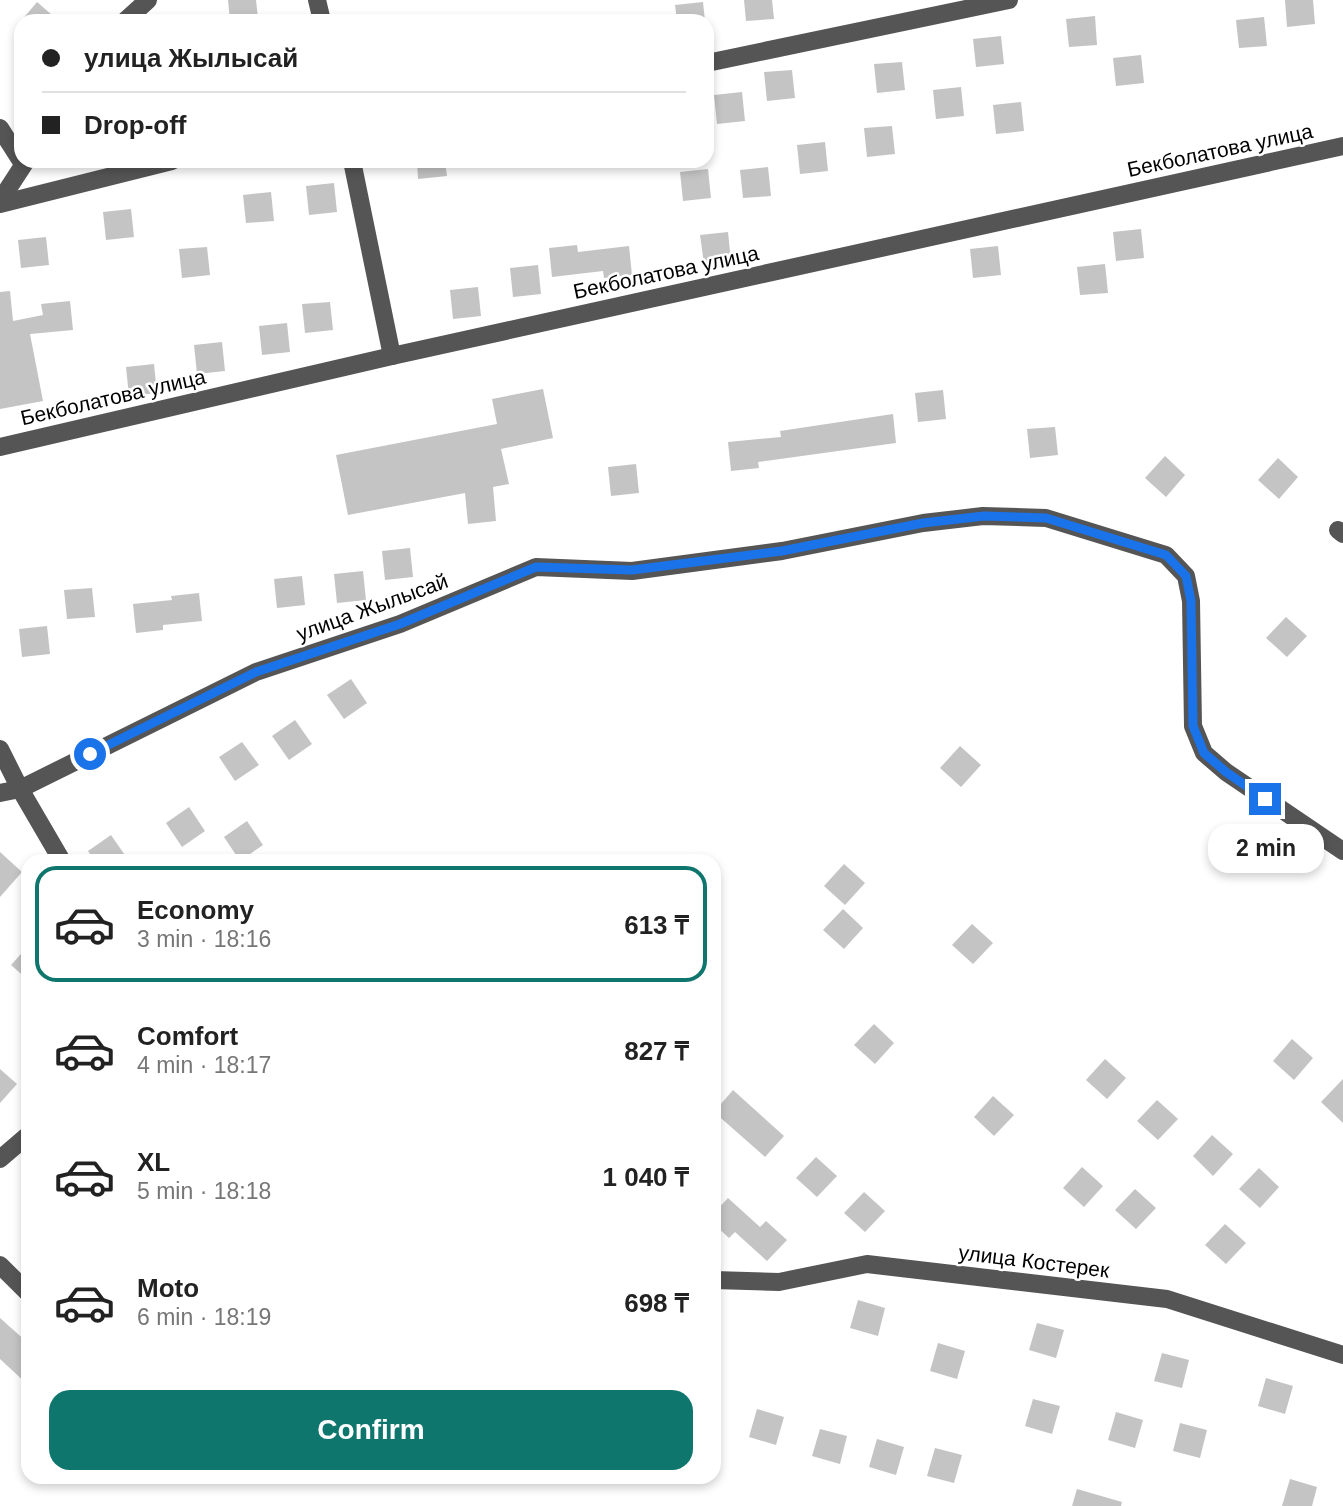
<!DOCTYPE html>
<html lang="en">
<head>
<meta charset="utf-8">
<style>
  :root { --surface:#fff; --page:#f2f2f2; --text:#222; --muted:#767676; --line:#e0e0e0; --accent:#0f766e }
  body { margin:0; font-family:Helvetica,sans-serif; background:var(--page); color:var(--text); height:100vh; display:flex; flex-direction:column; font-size:26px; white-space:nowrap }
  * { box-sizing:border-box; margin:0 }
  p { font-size:23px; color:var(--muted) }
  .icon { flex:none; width:38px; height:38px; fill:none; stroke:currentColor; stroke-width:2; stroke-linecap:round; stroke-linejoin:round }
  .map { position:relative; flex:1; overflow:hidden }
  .drawer { position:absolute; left:21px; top:854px; width:700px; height:630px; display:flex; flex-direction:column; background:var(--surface); border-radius:21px; box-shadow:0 4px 10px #0003 }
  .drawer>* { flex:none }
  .guide { position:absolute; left:14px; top:14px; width:700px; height:154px; border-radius:21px; box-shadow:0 4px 10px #0003; display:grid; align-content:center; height:154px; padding:0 28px; background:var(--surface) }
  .end { position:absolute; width:32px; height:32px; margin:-16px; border:9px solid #1a73e8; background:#fff; box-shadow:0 0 0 4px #fff }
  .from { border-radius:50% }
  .bubble { position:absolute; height:49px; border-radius:21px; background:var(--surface); box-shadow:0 4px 10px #0003; font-size:23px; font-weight:600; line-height:49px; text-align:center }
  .guide b { display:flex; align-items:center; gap:24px; height:66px; font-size:26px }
  .guide b+b { border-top:2px solid var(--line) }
  .guide i { width:18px; height:18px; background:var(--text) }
  ul { padding:12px 0 0; list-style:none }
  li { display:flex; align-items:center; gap:21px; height:116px; margin:0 14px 10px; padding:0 14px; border:4px solid transparent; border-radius:21px }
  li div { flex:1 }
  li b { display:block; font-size:26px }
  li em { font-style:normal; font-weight:600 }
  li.active { border-color:var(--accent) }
  li>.icon { width:63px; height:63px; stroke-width:1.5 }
  .action { display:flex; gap:14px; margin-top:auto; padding:14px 28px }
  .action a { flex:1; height:80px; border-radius:21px; background:var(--accent); color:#fff; font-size:28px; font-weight:600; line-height:80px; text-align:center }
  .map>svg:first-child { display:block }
  .building { fill:#c4c4c4 }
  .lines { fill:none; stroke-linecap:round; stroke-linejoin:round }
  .minor { stroke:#555; stroke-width:18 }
  .route { stroke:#1a73e8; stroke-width:9 }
  .labels { text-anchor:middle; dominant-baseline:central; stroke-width:5; stroke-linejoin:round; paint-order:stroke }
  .street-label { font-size:21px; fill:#000; stroke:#fff }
</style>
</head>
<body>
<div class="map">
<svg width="1343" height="1506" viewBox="0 0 1343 1506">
  <rect width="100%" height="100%" fill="#fff"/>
  <g class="building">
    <polygon points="228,0 256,0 258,18 230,21"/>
    <polygon points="744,0 772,0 774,19 746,21"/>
    <polygon points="1285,0 1313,0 1315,24 1287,27"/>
    <polygon points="37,2 59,21 21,21"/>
    <polygon points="703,2 705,21 677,21 675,5"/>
    <polygon points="1095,16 1097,45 1069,47 1066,19"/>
    <polygon points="1264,17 1267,46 1239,48 1236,20"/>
    <polygon points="1001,36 1004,64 976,67 973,39"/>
    <polygon points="1141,55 1144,83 1116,86 1113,58"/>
    <polygon points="902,62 905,90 877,93 874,64"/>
    <polygon points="792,70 795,98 767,101 764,72"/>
    <polygon points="961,87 964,116 936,119 933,90"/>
    <polygon points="742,92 745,121 717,124 714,95"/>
    <polygon points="1021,102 1024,131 996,134 993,105"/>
    <polygon points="892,126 895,154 867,157 864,128"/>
    <polygon points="825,142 828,171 800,174 797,145"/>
    <polygon points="417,161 445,161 447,176 418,179"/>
    <polygon points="768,167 771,196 743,198 740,170"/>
    <polygon points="708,169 711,198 683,201 680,172"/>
    <polygon points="334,183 337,212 309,215 306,186"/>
    <polygon points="271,192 274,221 246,223 243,195"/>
    <polygon points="131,209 134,237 106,240 103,212"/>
    <polygon points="1141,229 1144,258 1116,261 1113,232"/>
    <polygon points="728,232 731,261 704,264 700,235"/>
    <polygon points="46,237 49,265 21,268 18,240"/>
    <polygon points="577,245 578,252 629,246 632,275 604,278 603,271 552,277 549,248"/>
    <polygon points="998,246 1001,275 973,278 970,249"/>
    <polygon points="207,247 210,275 182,278 179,249"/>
    <polygon points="1105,264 1108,293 1080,295 1077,267"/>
    <polygon points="538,265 541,294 513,297 510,268"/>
    <polygon points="478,287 481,316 453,319 450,290"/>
    <polygon points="10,291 13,321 43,315 41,304 70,301 73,330 30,334 43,401 0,409 0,292"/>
    <polygon points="330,302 333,330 305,333 302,304"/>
    <polygon points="287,323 290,352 262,355 259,326"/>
    <polygon points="222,342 225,371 197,374 194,345"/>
    <polygon points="154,364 157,393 129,396 126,367"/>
    <polygon points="543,389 553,438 501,449 509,484 493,487 496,521 468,524 465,493 348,515 336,455 497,424 492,399"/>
    <polygon points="943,390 946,419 918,422 915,393"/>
    <polygon points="893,414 896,443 758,462 759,468 731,471 728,442 781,437 780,431"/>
    <polygon points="1055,427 1058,455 1030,458 1027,429"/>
    <polygon points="1165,456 1185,475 1166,497 1145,478"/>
    <polygon points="1278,458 1298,477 1279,499 1258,480"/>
    <polygon points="636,464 639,493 611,496 608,467"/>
    <polygon points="410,548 413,577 385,580 382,551"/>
    <polygon points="363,571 366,600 337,603 334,574"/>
    <polygon points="302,576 305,605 277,608 274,579"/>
    <polygon points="92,588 95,617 67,619 64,590"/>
    <polygon points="199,593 202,621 163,625 163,630 136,633 133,604 172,600 171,596"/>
    <polygon points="1286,617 1307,636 1287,657 1266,638"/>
    <polygon points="47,626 50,654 22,657 19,629"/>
    <polygon points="351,679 367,703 344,719 327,695"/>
    <polygon points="295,720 312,744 289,760 272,736"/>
    <polygon points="242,742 259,765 235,781 219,757"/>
    <polygon points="960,746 981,765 961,787 940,768"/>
    <polygon points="189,807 205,831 182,847 166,823"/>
    <polygon points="247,821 263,845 240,861 224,837"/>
    <polygon points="111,835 129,861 95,861 88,851"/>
    <polygon points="0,852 22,872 0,897"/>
    <polygon points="844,864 865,883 845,905 824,886"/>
    <polygon points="843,909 863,928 844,949 823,930"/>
    <polygon points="972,924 993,943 973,964 952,945"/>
    <polygon points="28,946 28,980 11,965"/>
    <polygon points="874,1024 894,1043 875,1064 854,1045"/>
    <polygon points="1292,1039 1313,1058 1294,1080 1273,1061"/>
    <polygon points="1105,1059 1126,1078 1107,1099 1086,1080"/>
    <polygon points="0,1069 17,1084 0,1103"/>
    <polygon points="1343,1079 1343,1123 1321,1102"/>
    <polygon points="733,1090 784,1136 765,1157 714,1112"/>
    <polygon points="993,1096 1014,1115 994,1136 974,1117"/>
    <polygon points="1157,1100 1178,1119 1158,1140 1137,1121"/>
    <polygon points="1212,1135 1233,1154 1213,1176 1193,1156"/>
    <polygon points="816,1157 837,1176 817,1197 796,1178"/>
    <polygon points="1082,1167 1103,1186 1084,1207 1063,1188"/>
    <polygon points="1259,1168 1279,1187 1260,1208 1239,1189"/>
    <polygon points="1135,1189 1156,1208 1136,1229 1115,1210"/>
    <polygon points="864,1192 885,1211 865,1232 844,1213"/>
    <polygon points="728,1198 760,1227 766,1221 787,1240 767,1261 735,1232 729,1238 714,1224 714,1213"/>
    <polygon points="1225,1224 1246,1243 1226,1264 1205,1245"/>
    <polygon points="858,1300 885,1308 878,1336 850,1328"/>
    <polygon points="0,1318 28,1343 28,1385 0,1359"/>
    <polygon points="1037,1323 1064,1330 1056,1358 1029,1350"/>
    <polygon points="938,1343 965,1351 957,1379 930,1371"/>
    <polygon points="1162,1353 1189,1360 1182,1388 1154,1381"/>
    <polygon points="1266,1378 1293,1386 1285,1414 1258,1406"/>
    <polygon points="1033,1399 1060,1406 1052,1434 1025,1426"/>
    <polygon points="757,1409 784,1417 776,1445 749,1437"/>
    <polygon points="1116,1412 1143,1420 1135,1448 1108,1440"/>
    <polygon points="1180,1423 1207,1430 1200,1458 1173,1451"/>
    <polygon points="820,1429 847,1436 840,1464 812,1456"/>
    <polygon points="877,1439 904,1447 896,1475 869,1467"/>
    <polygon points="935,1448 962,1455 954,1483 927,1476"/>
    <polygon points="1290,1479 1317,1487 1312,1506 1282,1506"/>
    <polygon points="1077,1489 1122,1502 1121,1506 1072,1506"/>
  </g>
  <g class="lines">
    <g class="minor">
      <polyline points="317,0 322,21"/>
      <polyline points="125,21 148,0"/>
      <polyline points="707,63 1009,0"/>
      <polyline points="0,128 21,161"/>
      <polyline points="352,161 392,356"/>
      <polyline points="0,201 26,161"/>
      <polyline points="0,204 172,161"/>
      <polyline points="0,447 392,356 1343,146"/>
      <polyline points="1338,530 1343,534"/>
      <polyline points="0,749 20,789 62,861"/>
      <polyline points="0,793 20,789 256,672 400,624 536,567 632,571 782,551 923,523 983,516 1046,518 1166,555 1186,576 1191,601 1193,726 1204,753 1226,772 1343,851"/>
      <polyline points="0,1159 28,1135"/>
      <polyline points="0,1265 28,1293"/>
      <polyline points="714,1280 779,1282 867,1264 1167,1299 1343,1355"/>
    </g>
  </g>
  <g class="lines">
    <polyline class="route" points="90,754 256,672 400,624 536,567 632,570 782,551 923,523 984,516 1046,518 1166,555 1186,576 1191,601 1193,726 1204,753 1226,772 1265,799"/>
  </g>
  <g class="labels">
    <g class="street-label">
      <text transform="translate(1220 150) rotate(-12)">Бекболатова улица</text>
      <text transform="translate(666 272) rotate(-12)">Бекболатова улица</text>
      <text transform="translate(113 397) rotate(-13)">Бекболатова улица</text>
      <text transform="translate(372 607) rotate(-20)">улица Жылысай</text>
      <text transform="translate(1034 1261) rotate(7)">улица Костерек</text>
    </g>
  </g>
</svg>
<i class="end from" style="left:90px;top:754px"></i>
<i class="end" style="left:1265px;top:799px"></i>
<div class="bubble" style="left:1208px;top:824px;width:116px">2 min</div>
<div class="guide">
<b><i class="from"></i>улица Жылысай</b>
<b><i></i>Drop-off</b>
</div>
<section class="drawer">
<ul>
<li class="active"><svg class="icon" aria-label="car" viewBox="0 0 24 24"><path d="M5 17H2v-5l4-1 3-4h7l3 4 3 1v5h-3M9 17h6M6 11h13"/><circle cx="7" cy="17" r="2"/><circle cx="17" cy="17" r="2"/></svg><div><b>Economy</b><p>3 min · 18:16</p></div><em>613 ₸</em></li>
<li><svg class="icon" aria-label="car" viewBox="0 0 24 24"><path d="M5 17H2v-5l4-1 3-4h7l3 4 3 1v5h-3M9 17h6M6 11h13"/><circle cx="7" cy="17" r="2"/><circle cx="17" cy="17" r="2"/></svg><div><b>Comfort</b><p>4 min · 18:17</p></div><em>827 ₸</em></li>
<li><svg class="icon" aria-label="car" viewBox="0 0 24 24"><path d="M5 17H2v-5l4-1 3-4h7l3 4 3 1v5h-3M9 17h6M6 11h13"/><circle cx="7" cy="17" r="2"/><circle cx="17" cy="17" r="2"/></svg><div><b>XL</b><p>5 min · 18:18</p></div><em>1 040 ₸</em></li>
<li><svg class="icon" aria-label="car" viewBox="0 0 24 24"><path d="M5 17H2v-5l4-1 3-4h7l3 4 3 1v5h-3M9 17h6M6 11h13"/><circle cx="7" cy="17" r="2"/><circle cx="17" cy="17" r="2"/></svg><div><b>Moto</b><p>6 min · 18:19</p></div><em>698 ₸</em></li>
</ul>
<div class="action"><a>Confirm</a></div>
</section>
</div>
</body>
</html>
